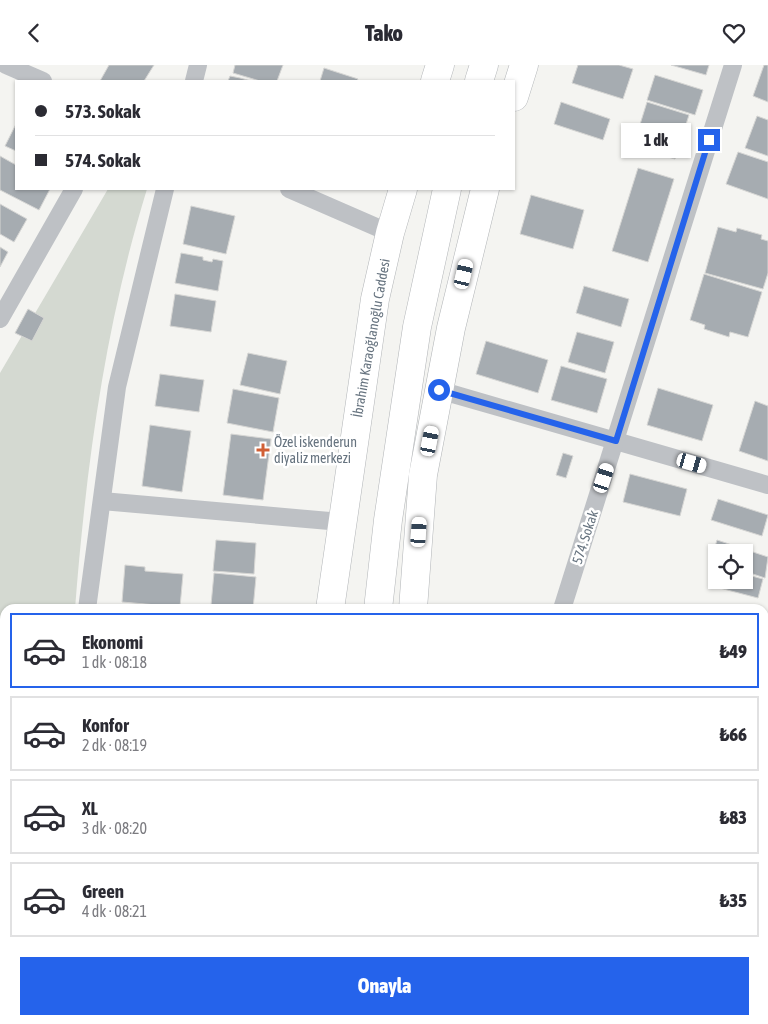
<!DOCTYPE html>
<html lang="tr">
<head>
<meta charset="utf-8">
<style>
  :root { --surface:#fff; --page:#f2f2f3; --text:#2b2b33; --muted:#7c7c81; --line:#e1e1e2; --accent:#2563eb }
  body { margin:0; font-family:"Asap Condensed",sans-serif; background:var(--page); color:var(--text); height:100vh; display:flex; flex-direction:column; font-size:19px; white-space:nowrap }
  * { box-sizing:border-box; margin:0 }
  p { font-size:16px; color:var(--muted) }
  .icon { flex:none; width:28px; height:28px; fill:none; stroke:currentColor; stroke-width:2; stroke-linecap:round; stroke-linejoin:round }
  .map { position:relative; flex:1; overflow:hidden }
  .details { position:absolute; left:0px; top:539px; width:769px; height:421px; display:flex; flex-direction:column; background:var(--surface); border-radius:15px 15px 0 0; box-shadow:0 1px 4px #0004 }
  .details>* { flex:none }
  .top-card { position:absolute; left:15px; top:15px; width:500px; height:110px; border-radius:0px; box-shadow:0 1px 4px #0004; display:grid; align-content:center; height:110px; padding:0 20px; background:var(--surface) }
  .tools { position:absolute; left:708px; top:479px; display:grid; gap:10px }
  .tools a { display:grid; place-items:center; width:45px; height:45px; border-radius:0px; background:var(--surface); box-shadow:0 1px 4px #0004; font-size:25px }
  .end { position:absolute; width:22px; height:22px; margin:-11px; border:6px solid #2563eb; background:#fff; box-shadow:0 0 0 2px #fff }
  .from { border-radius:50% }
  .bubble { position:absolute; height:35px; border-radius:0px; background:var(--surface); box-shadow:0 1px 4px #0004; font-size:16px; font-weight:800; line-height:35px; text-align:center }
  .car { position:absolute; width:15px; height:30px; margin:-15px -8px; border-radius:6px; box-shadow:0 0 4px 1px #0007; background:linear-gradient(#fff 24%,#345 0 40%,#fff 0 76%,#345 0 86%,#fff 0) }
  .top-card b { display:flex; align-items:center; gap:18px; height:48px; font-size:19px }
  .top-card b+b { border-top:1px solid var(--line) }
  .top-card i { width:12px; height:12px; background:var(--text) }
  ul { padding:9px 0 0; list-style:none }
  li { display:flex; align-items:center; gap:15px; height:75px; margin:0 10px 8px; padding:0 10px; border:2px solid var(--line); border-radius:0px }
  li div { flex:1 }
  li b { display:block; font-size:19px }
  li em { font-style:normal; font-weight:800 }
  li.current { border-color:var(--accent) }
  li>.icon { width:45px; height:45px; stroke-width:1.5 }
  .action { display:flex; gap:10px; margin-top:auto; padding:10px 20px }
  .action a { flex:1; height:58px; border-radius:0px; background:var(--accent); color:#fff; font-size:20px; font-weight:800; line-height:58px; text-align:center }
  header { display:flex; justify-content:space-between; align-items:center; height:65px; padding:0 20px; background:var(--surface); font-size:22px; font-weight:800 }
  .map>svg:first-child { display:block }
  .green { fill:#d4d9d1 }
  .building { fill:#a6acb1; stroke:#d6d6d4 }
  .lines { fill:none; stroke-linecap:round; stroke-linejoin:round }
  .trunk-casing { stroke:#b1b4b7; stroke-width:29 }
  .minor { stroke:#bec1c5; stroke-width:18 }
  .trunk { stroke:#fff; stroke-width:28 }
  .route { stroke:#2563eb; stroke-width:6 }
  .poi-dot { fill:#d15f35; stroke:#fff; stroke-width:2 }
  .labels { text-anchor:middle; dominant-baseline:central; stroke-width:5; stroke-linejoin:round; paint-order:stroke }
  .street-label { font-size:14px; fill:#66737f; stroke:#fff }
  .poi-label { font-size:14px; fill:#66737f; stroke:#fff; text-anchor:start }
</style>
</head>
<body>
<header><svg class="icon" aria-label="back" viewBox="0 0 24 24"><path d="M15 5l-7 7 7 7"/></svg>Tako<svg class="icon" aria-label="heart" viewBox="0 0 24 24"><path d="M12 20l-8-8c-3-5 5-10 8-4 3-6 11-1 8 4z"/></svg></header>
<div class="map">
<svg width="768" height="959" viewBox="0 0 768 959">
  <rect width="100%" height="100%" fill="#f4f4f1"/>
  <path class="green" d="M108,124H147C105,260 86,402 75,544H5V665L0,661V308Z"/>
  <g class="building">
    <polygon points="109,0 154,0 144,16 100,16"/>
    <polygon points="235,0 283,0 277,16 260,16 233,8"/>
    <polygon points="578,0 619,0 633,4 623,34 572,18"/>
    <polygon points="671,0 709,0 706,10"/>
    <polygon points="764,0 768,0 768,37 753,31"/>
    <polygon points="324,3 358,14 357,16 320,16"/>
    <polygon points="655,10 703,25 695,50 647,35"/>
    <polygon points="230,11 240,13 251,16 228,16"/>
    <polygon points="561,37 610,54 603,75 554,59"/>
    <polygon points="647,37 689,50 675,94 633,82"/>
    <polygon points="757,51 768,55 768,91 745,83"/>
    <polygon points="16,59 16,86 5,81"/>
    <polygon points="738,87 768,97 768,134 726,119"/>
    <polygon points="0,91 16,100 16,124 50,124 39,145 0,125"/>
    <polygon points="638,103 674,114 648,197 612,186"/>
    <polygon points="531,130 584,145 573,184 520,169"/>
    <polygon points="0,139 27,154 14,177 0,169"/>
    <polygon points="191,141 235,151 226,189 183,179"/>
    <polygon points="718,162 736,167 737,163 762,170 761,174 768,176 768,208 763,224 705,208"/>
    <polygon points="0,182 8,187 0,202"/>
    <polygon points="181,188 203,192 203,195 212,197 213,194 223,196 218,226 175,218"/>
    <polygon points="704,209 762,227 748,272 730,267 729,272 704,264 705,260 690,255"/>
    <polygon points="584,221 629,234 621,262 576,248"/>
    <polygon points="175,229 216,236 211,267 170,261"/>
    <polygon points="28,244 44,253 32,276 15,268"/>
    <polygon points="577,267 614,277 605,308 568,297"/>
    <polygon points="486,276 548,295 538,328 476,309"/>
    <polygon points="248,288 287,296 280,329 240,320"/>
    <polygon points="561,301 607,314 597,348 551,335"/>
    <polygon points="160,309 204,315 199,347 155,341"/>
    <polygon points="658,323 713,340 702,376 647,360"/>
    <polygon points="233,324 279,333 273,367 227,358"/>
    <polygon points="755,336 768,341 768,396 739,386"/>
    <polygon points="150,360 191,366 182,427 142,421"/>
    <polygon points="231,369 271,374 263,435 223,430"/>
    <polygon points="563,388 573,391 566,413 556,410"/>
    <polygon points="630,409 687,424 680,451 623,437"/>
    <polygon points="718,434 768,450 762,471 711,455"/>
    <polygon points="216,475 256,478 254,509 213,506"/>
    <polygon points="717,475 768,492 765,513 744,506 744,488 716,488 716,497 711,495"/>
    <polygon points="125,500 145,502 145,506 183,509 180,542 122,537"/>
    <polygon points="716,506 716,515 744,515 744,509 763,514 758,533 712,521"/>
    <polygon points="214,508 256,512 253,544 211,540"/>
    <polygon points="766,671 768,672 768,710 764,709"/>
    <polygon points="764,713 768,714 768,740 764,739"/>
    <polygon points="0,757 5,758 5,797 0,796"/>
    <polygon points="764,762 768,763 768,793 764,805"/>
    <polygon points="0,804 5,805 5,850 0,849"/>
    <polygon points="0,859 5,860 5,906 0,906"/>
    <polygon points="0,910 5,910 5,955 12,957 0,956"/>
    <polygon points="764,918 768,920 768,953 764,951"/>
    <polygon points="764,954 768,956 768,959 749,959 750,955"/>
    <polygon points="413,955 449,955 448,959 412,959"/>
    <polygon points="494,955 534,955 540,956 539,959 493,959"/>
    <polygon points="566,955 579,955 593,959 564,959"/>
    <polygon points="591,955 617,955 616,959 603,959"/>
    <polygon points="671,955 716,955 715,959 676,959 671,957"/>
  </g>
  <g class="lines">
    <defs>
      <g id="trunk">
        <polyline points="435,16 440,0"/>
        <polyline points="479,16 484,0"/>
        <polyline points="514,32 524,0"/>
        <polyline points="330,544 375,234 390,168 403,124"/>
        <polyline points="378,544 388,455 417,262 447,124"/>
        <polyline points="413,544 423,410 451,263 485,124"/>
        <polyline points="278,959 279,955"/>
        <polyline points="332,959 332,955"/>
        <polyline points="374,959 374,955"/>
      </g>
    </defs>
    <use href="#trunk" class="trunk-casing"/>
    <g class="minor">
      <polyline points="6,0 43,16"/>
      <polyline points="194,16 198,0"/>
      <polyline points="289,124 390,168"/>
      <polyline points="0,254 74,124"/>
      <polyline points="439,325 768,420"/>
      <polyline points="102,436 341,457"/>
      <polyline points="87,544 117,322 165,124"/>
      <polyline points="562,544 733,0"/>
      <polyline points="764,580 768,568"/>
      <polyline points="0,683 5,688"/>
      <polyline points="764,860 768,862"/>
      <polyline points="38,959 39,955"/>
      <polyline points="464,959 465,955"/>
      <polyline points="639,959 640,955"/>
    </g>
    <use href="#trunk" class="trunk"/>
  </g>
  <g class="lines">
    <polyline class="route" points="439,325 616,376 709,75"/>
  </g>
  <path class="poi-dot" d="M260.5 377.5h5v5h5v5h-5v5h-5v-5h-5v-5h5z"/>
  <g class="labels">
    <g class="street-label">
      <text transform="translate(371 273) rotate(-80)">İbrahim Karaoğlanoğlu Caddesi</text>
      <text transform="translate(585 472) rotate(-72)">574. Sokak</text>
    </g>
    <g class="poi-label">
      <text x="274" y="377">Özel iskenderun<tspan x="274" dy="16">diyaliz merkezi</tspan></text>
    </g>
  </g>
</svg>
<div class="tools">
<a><svg class="icon" aria-label="locate" viewBox="0 0 24 24"><circle cx="12" cy="12" r="6"/><path d="M12 2v4M12 18v4M2 12h4M18 12h4"/></svg></a>
</div>
<i class="end from" style="left:439px;top:325px"></i>
<i class="end" style="left:709px;top:75px"></i>
<div class="bubble" style="left:621px;top:58px;width:70px">1 dk</div>
<i class="car" style="left:464px;top:209px;rotate:13deg"></i>
<i class="car" style="left:430px;top:376px;rotate:11deg"></i>
<i class="car" style="left:692px;top:398px;rotate:106deg"></i>
<i class="car" style="left:604px;top:413px;rotate:18deg"></i>
<i class="car" style="left:419px;top:467px;rotate:4deg"></i>
<div class="top-card">
<b><i class="from"></i>573. Sokak</b>
<b><i></i>574. Sokak</b>
</div>
<section class="details">
<ul>
<li class="current"><svg class="icon" aria-label="car" viewBox="0 0 24 24"><path d="M5 17H2v-5l4-1 3-4h7l3 4 3 1v5h-3M9 17h6M6 11h13"/><circle cx="7" cy="17" r="2"/><circle cx="17" cy="17" r="2"/></svg><div><b>Ekonomi</b><p>1 dk · 08:18</p></div><em>₺49</em></li>
<li><svg class="icon" aria-label="car" viewBox="0 0 24 24"><path d="M5 17H2v-5l4-1 3-4h7l3 4 3 1v5h-3M9 17h6M6 11h13"/><circle cx="7" cy="17" r="2"/><circle cx="17" cy="17" r="2"/></svg><div><b>Konfor</b><p>2 dk · 08:19</p></div><em>₺66</em></li>
<li><svg class="icon" aria-label="car" viewBox="0 0 24 24"><path d="M5 17H2v-5l4-1 3-4h7l3 4 3 1v5h-3M9 17h6M6 11h13"/><circle cx="7" cy="17" r="2"/><circle cx="17" cy="17" r="2"/></svg><div><b>XL</b><p>3 dk · 08:20</p></div><em>₺83</em></li>
<li><svg class="icon" aria-label="car" viewBox="0 0 24 24"><path d="M5 17H2v-5l4-1 3-4h7l3 4 3 1v5h-3M9 17h6M6 11h13"/><circle cx="7" cy="17" r="2"/><circle cx="17" cy="17" r="2"/></svg><div><b>Green</b><p>4 dk · 08:21</p></div><em>₺35</em></li>
</ul>
<div class="action"><a>Onayla</a></div>
</section>
</div>
</body>
</html>
